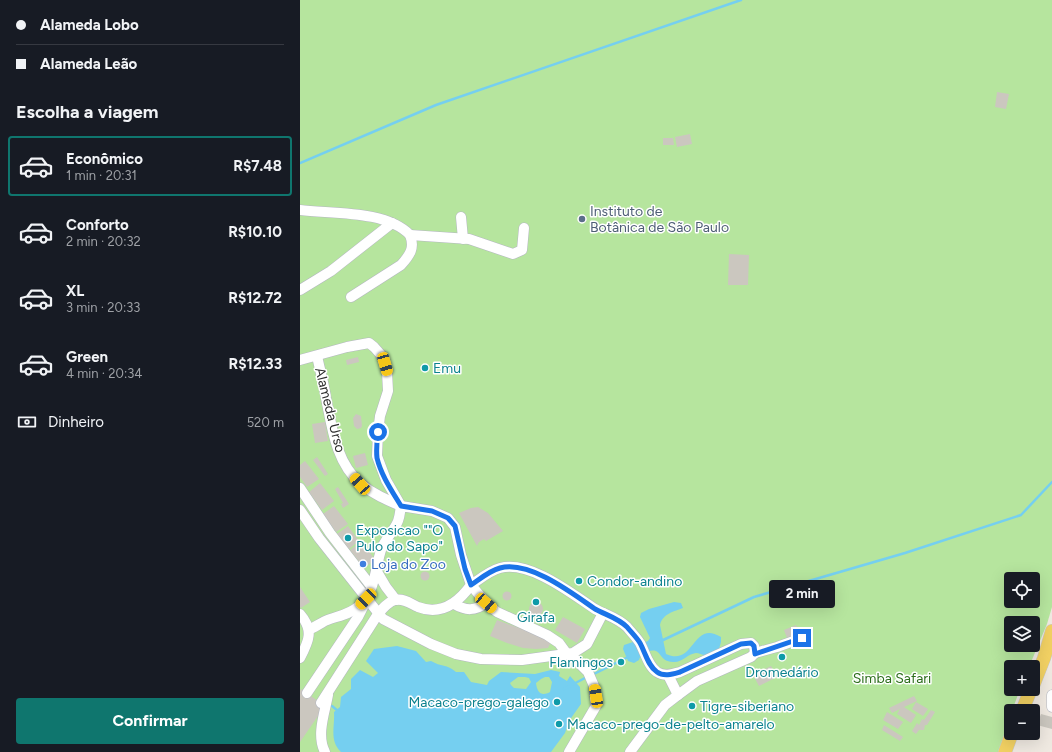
<!DOCTYPE html>
<html lang="pt">
<head>
<meta charset="utf-8">
<style>
  :root { --surface:#171b24; --page:#242831; --text:#f1f3f6; --muted:#9ea1a6; --line:#363941; --accent:#0f766e }
  body { margin:0; font-family:Figtree,sans-serif; background:var(--page); color:var(--text); height:100vh; display:flex; flex-direction:column; font-size:15px; white-space:nowrap }
  * { box-sizing:border-box; margin:0 }
  p { font-size:13px; color:var(--muted) }
  .icon { flex:none; width:22px; height:22px; fill:none; stroke:currentColor; stroke-width:2; stroke-linecap:round; stroke-linejoin:round }
  .map { position:relative; flex:1; overflow:hidden }
  .panel { display:flex; flex-direction:column; background:var(--surface); width:300px }
  .panel>* { flex:none }
  .banner { display:grid; align-content:center; height:88px; padding:0 16px; background:var(--surface) }
  .buttons { position:absolute; left:704px; top:572px; display:grid; gap:8px }
  .buttons a { display:grid; place-items:center; width:36px; height:36px; border-radius:4px; background:var(--surface); box-shadow:0 4px 16px #0002; font-size:20px }
  .end { position:absolute; width:18px; height:18px; margin:-9px; border:5px solid #1a73e8; background:#fff; box-shadow:0 0 0 2px #fff }
  .from { border-radius:50% }
  .bubble { position:absolute; height:28px; border-radius:4px; background:var(--surface); box-shadow:0 4px 16px #0002; font-size:13px; font-weight:700; line-height:28px; text-align:center }
  .car { position:absolute; width:12px; height:24px; margin:-12px -6px; border-radius:5px; box-shadow:0 0 3px 1px #0007; background:linear-gradient(#f5c518 24%,#345 0 40%,#f5c518 0 76%,#345 0 86%,#f5c518 0) }
  .banner b { display:flex; align-items:center; gap:14px; height:38px; font-size:15px }
  .banner b+b { border-top:1px solid var(--line) }
  .banner i { width:10px; height:10px; background:var(--text) }
  ul { padding:0; list-style:none }
  li { display:flex; align-items:center; gap:12px; height:60px; margin:0 8px 6px; padding:0 8px; border:2px solid transparent; border-radius:4px }
  li div { flex:1 }
  li b { display:block; font-size:15px }
  li em { font-style:normal; font-weight:700 }
  li.current { border-color:var(--accent) }
  li>.icon { width:36px; height:36px; stroke-width:1.5 }
  h2 { padding:0 16px; font-size:18px; line-height:48px }
  .pay { display:flex; align-items:center; gap:10px; height:44px; padding:0 16px; font-size:15px }
  .pay p { margin-inline-start:auto }
  .cta { display:flex; gap:8px; margin-top:auto; padding:8px 16px }
  .cta a { flex:1; height:46px; border-radius:4px; background:var(--accent); color:#fff; font-size:16px; font-weight:700; line-height:46px; text-align:center }
  main { display:flex; flex:1; min-height:0 }
  .map>svg:first-child { display:block }
  .green { fill:#b6e59e; fill-rule:evenodd }
  .water { fill:#75cff0; fill-rule:evenodd }
  .lines { fill:none; stroke-linecap:round; stroke-linejoin:round }
  .stream { stroke:#75cff0; stroke-width:2.5 }
  .building { fill:#cbc7bf }
  .minor-casing { stroke:#b4b7c1; stroke-width:11 }
  .major-casing { stroke:#c9c9c9; stroke-width:14 }
  .minor { stroke:#fff; stroke-width:10 }
  .major { stroke:#f2d163; stroke-width:13 }
  .route { stroke:#1a73e8; stroke-width:5 }
  .service-dot { fill:#5c6f8a; stroke:#fff; stroke-width:1.5 }
  .culture-dot { fill:#0f9aa8; stroke:#fff; stroke-width:1.5 }
  .shop-dot { fill:#3f7fe0; stroke:#fff; stroke-width:1.5 }
  .labels { text-anchor:middle; dominant-baseline:central; stroke-width:3; stroke-linejoin:round; paint-order:stroke }
  .service-label { font-size:14px; fill:#4e5e75; stroke:#fff; text-anchor:start }
  .culture-label { font-size:14px; fill:#0d838f; stroke:#fff; text-anchor:start }
  .street-label { font-size:14px; fill:#2e2e2e; stroke:#fff }
  .shop-label { font-size:14px; fill:#366cbe; stroke:#fff; text-anchor:start }
  .park-label { font-size:14px; fill:#2c6e1b; stroke:#fff }
</style>
</head>
<body>
<main>
<section class="panel">
<div class="banner">
<b><i class="from"></i>Alameda Lobo</b>
<b><i></i>Alameda Leão</b>
</div>
<h2>Escolha a viagem</h2>
<ul>
<li class="current"><svg class="icon" aria-label="car" viewBox="0 0 24 24"><path d="M5 17H2v-5l4-1 3-4h7l3 4 3 1v5h-3M9 17h6M6 11h13"/><circle cx="7" cy="17" r="2"/><circle cx="17" cy="17" r="2"/></svg><div><b>Econômico</b><p>1 min · 20:31</p></div><em>R$7.48</em></li>
<li><svg class="icon" aria-label="car" viewBox="0 0 24 24"><path d="M5 17H2v-5l4-1 3-4h7l3 4 3 1v5h-3M9 17h6M6 11h13"/><circle cx="7" cy="17" r="2"/><circle cx="17" cy="17" r="2"/></svg><div><b>Conforto</b><p>2 min · 20:32</p></div><em>R$10.10</em></li>
<li><svg class="icon" aria-label="car" viewBox="0 0 24 24"><path d="M5 17H2v-5l4-1 3-4h7l3 4 3 1v5h-3M9 17h6M6 11h13"/><circle cx="7" cy="17" r="2"/><circle cx="17" cy="17" r="2"/></svg><div><b>XL</b><p>3 min · 20:33</p></div><em>R$12.72</em></li>
<li><svg class="icon" aria-label="car" viewBox="0 0 24 24"><path d="M5 17H2v-5l4-1 3-4h7l3 4 3 1v5h-3M9 17h6M6 11h13"/><circle cx="7" cy="17" r="2"/><circle cx="17" cy="17" r="2"/></svg><div><b>Green</b><p>4 min · 20:34</p></div><em>R$12.33</em></li>
</ul>
<div class="pay"><svg class="icon" aria-label="cash" viewBox="0 0 24 24"><path d="M3 7h18v10H3z"/><circle cx="12" cy="12" r="2"/></svg>Dinheiro<p>520 m</p></div>
<div class="cta"><a>Confirmar</a></div>
</section>
<div class="map">
<svg width="752" height="752" viewBox="0 0 752 752">
  <rect width="100%" height="100%" fill="#efe9e1"/>
  <path class="green" d="M0,0H752V607L747,624L729,667H711V689H720L712,711H711L709,722L698,752H0ZM711,579H733V601H711ZM711,623H733V645H711Z"/>
  <g class="water">
    <path d="M374,602L381,603L383,608C375,611 362,614 360,625L366,654C395,667 392,619 421,637V642L419,649C415,651 410,655 405,655C402,655 399,653 396,653C387,654 382,663 373,662C355,661 365,643 341,654L339,660L334,663L328,661L323,649L324,645L333,642L338,645L348,641L350,638L340,617L341,613L349,609Z"/>
    <path d="M97,646L116,651L126,662L131,661C141,667 147,664 156,672H164L171,682L187,685L189,681L201,672L235,674L251,670L260,672L259,676L267,681L270,676L280,687L281,704L269,721L265,733L251,752H41C29,740 35,727 34,712L40,707L41,697L51,689V679L60,670L73,677L78,673L66,661L74,649ZM218,677H225L229,678L231,682L226,689L214,688L211,685L210,683ZM245,677H249L252,682L250,692C241,697 237,692 236,683L241,679Z"/>
  </g>
  <g class="lines">
    <g class="stream">
      <polyline points="0,163 136,105 441,0"/>
      <polyline points="361,641 454,597 605,553 721,515 752,482"/>
      <polyline points="294,674 330,656"/>
      <polyline points="264,689 285,678"/>
      <polyline points="32,706 38,711"/>
    </g>
  </g>
  <g class="building">
    <polygon points="697,92 709,94 706,109 695,107"/>
    <polygon points="390,134 392,144 377,147 375,137"/>
    <polygon points="363,138 373,138 374,145 363,145"/>
    <polygon points="429,254 449,255 448,285 428,285"/>
    <polygon points="58,357 59,362 47,365 46,360"/>
    <polygon points="56,414 61,416 62,426 61,428 57,429 54,426 53,418"/>
    <polygon points="25,422 28,441 15,443 12,424"/>
    <polygon points="65,453 68,465 56,468 53,456"/>
    <polygon points="17,457 28,474 25,476 13,460"/>
    <polygon points="5,461 19,479 7,487 0,477 0,465"/>
    <polygon points="20,483 34,501 22,510 9,492"/>
    <polygon points="38,487 49,504 43,508 41,504 43,503 35,489"/>
    <polygon points="34,506 48,524 36,532 23,514"/>
    <polygon points="178,507 188,513 203,531 186,541 184,539 179,542 177,546 159,513 171,508"/>
    <polygon points="48,526 59,541 49,549 37,534"/>
    <polygon points="62,541 75,560 64,568 50,550"/>
    <circle cx="125" cy="576" r="4.5"/>
    <polygon points="0,587 10,602 1,608 0,607"/>
    <circle cx="207" cy="596" r="4.5"/>
    <circle cx="236" cy="609" r="7"/>
    <polygon points="263,617 285,629 277,643 255,630"/>
    <polygon points="197,620 252,640 248,648 236,649 223,648 207,643 190,636"/>
    <polygon points="496,625 499,633 487,638 484,630"/>
    <polygon points="471,666 477,677 459,686 453,675"/>
    <polygon points="1,689 25,706 0,742 0,691"/>
    <polygon points="614,696 617,701 604,707 616,715 611,723 597,714 600,709 592,713 589,708"/>
    <polygon points="616,702 628,709 623,716 612,709"/>
    <polygon points="631,710 635,712 627,725 625,725 624,730 619,730 616,734 612,731 617,723 619,725 622,719 624,720"/>
    <polygon points="587,712 603,722 598,729 583,720"/>
    <polygon points="741,714 752,717 752,729 737,725"/>
    <polygon points="584,725 603,737 600,741 582,730"/>
  </g>
  <g class="lines">
    <defs>
      <g id="minor">
        <path d="M0,210C32,214 86,210 110,235C115,248 110,255 101,265L51,297"/>
        <polyline points="161,217 163,239"/>
        <polyline points="110,235 169,239 213,254 222,250 224,228"/>
        <polyline points="0,290 31,271 92,223"/>
        <path d="M17,356C20,370 24,384 26,398C32,428 36,463 61,484C73,494 87,500 101,506"/>
        <polyline points="0,360 47,347 69,343 74,347 82,356 87,372 88,391 80,416 78,432 77,456 86,480 101,506"/>
        <polyline points="0,488 30,533 71,586"/>
        <polyline points="0,510 19,538 83,619 131,644 156,654 181,659 222,660 273,653 287,644 303,613"/>
        <polyline points="76,570 86,587 96,600"/>
        <path d="M154,604C166,611 175,611 186,603"/>
        <path d="M0,614C14,630 9,641 0,658"/>
        <path d="M9,630C14,627 20,624 25,621C37,616 49,615 59,606C75,593 75,569 81,550C85,539 94,531 98,521C100,516 100,511 101,506L132,511L148,518L155,527L161,555L171,585C158,603 141,616 118,607C111,604 104,598 95,600C88,602 83,608 78,614L21,703"/>
        <polyline points="455,653 477,647 502,638"/>
        <polyline points="368,675 378,695"/>
        <polyline points="7,693 58,617 65,603"/>
        <polyline points="752,695 752,707"/>
        <path d="M25,752C16,735 25,712 28,695"/>
        <path d="M269,752L296,706L294,686L288,672L275,659L267,654L259,643L247,635L197,612L186,603L171,585C180,579 189,571 200,568C229,560 271,593 295,609C306,615 318,618 327,627C331,632 337,638 340,643C345,652 348,666 357,672C364,677 373,674 380,672L441,644L451,643L454,646L455,653L451,657L397,681L378,695L365,705L330,752"/>
      </g>
      <g id="major">
        <polyline points="733,686 744,658 752,631"/>
        <polyline points="722,711 731,689"/>
        <polyline points="705,752 712,733"/>
      </g>
    </defs>
    <use href="#minor" class="minor-casing"/>
    <use href="#major" class="major-casing"/>
    <use href="#minor" class="minor"/>
    <use href="#major" class="major"/>
  </g>
  <g class="lines">
    <path class="route" d="M78,432C77,440 76,449 77,458C81,475 92,491 101,506L132,511L148,518L155,526L165,569L171,585C180,579 189,571 200,568C229,560 272,593 295,609C306,615 318,618 327,627C331,632 337,638 340,643C345,652 348,666 357,672C364,677 373,674 380,672L441,644L451,643L454,646L455,654L502,638"/>
  </g>
  <circle class="service-dot" cx="282" cy="219" r="4"/>
  <g class="culture-dot">
    <circle cx="125" cy="368" r="4"/>
    <circle cx="48" cy="538" r="4"/>
    <circle cx="279" cy="581" r="4"/>
    <circle cx="236" cy="602" r="4"/>
    <circle cx="482" cy="657" r="4"/>
    <circle cx="321" cy="662" r="4"/>
    <circle cx="257" cy="702" r="4"/>
    <circle cx="392" cy="706" r="4"/>
    <circle cx="259" cy="724" r="4"/>
  </g>
  <circle class="shop-dot" cx="63" cy="564" r="4"/>
  <g class="labels">
    <g class="service-label">
      <text x="290" y="211">Instituto de<tspan x="290" dy="16">Botânica de São Paulo</tspan></text>
    </g>
    <g class="culture-label">
      <text x="133" y="368">Emu</text>
      <text x="56" y="530">Exposicao ""O<tspan x="56" dy="16">Pulo do Sapo"</tspan></text>
      <text x="287" y="581">Condor-andino</text>
      <text x="236" y="617" text-anchor="middle">Girafa</text>
      <text x="313" y="662" text-anchor="end">Flamingos</text>
      <text x="482" y="672" text-anchor="middle">Dromedário</text>
      <text x="249" y="702" text-anchor="end">Macaco-prego-galego</text>
      <text x="400" y="706">Tigre-siberiano</text>
      <text x="267" y="724">Macaco-prego-de-pelto-amarelo</text>
    </g>
    <g class="street-label">
      <text transform="translate(30 410) rotate(76)">Alameda Urso</text>
    </g>
    <g class="shop-label">
      <text x="71" y="564">Loja do Zoo</text>
    </g>
    <g class="park-label">
      <text x="592" y="678">Simba Safari</text>
    </g>
  </g>
</svg>
<div class="buttons">
<a><svg class="icon" aria-label="locate" viewBox="0 0 24 24"><circle cx="12" cy="12" r="6"/><path d="M12 2v4M12 18v4M2 12h4M18 12h4"/></svg></a>
<a><svg class="icon" aria-label="layers" viewBox="0 0 24 24"><path d="M12 4l9 5-9 5-9-5zM3 14l9 5 9-5"/></svg></a>
<a>+</a>
<a>−</a>
</div>
<i class="end from" style="left:78px;top:432px"></i>
<i class="end" style="left:502px;top:638px"></i>
<div class="bubble" style="left:469px;top:580px;width:66px">2 min</div>
<i class="car" style="left:85px;top:364px;rotate:164deg"></i>
<i class="car" style="left:60px;top:484px;rotate:319deg"></i>
<i class="car" style="left:66px;top:599px;rotate:225deg"></i>
<i class="car" style="left:186px;top:603px;rotate:130deg"></i>
<i class="car" style="left:296px;top:696px;rotate:351deg"></i>
</div>
</main>
</body>
</html>
